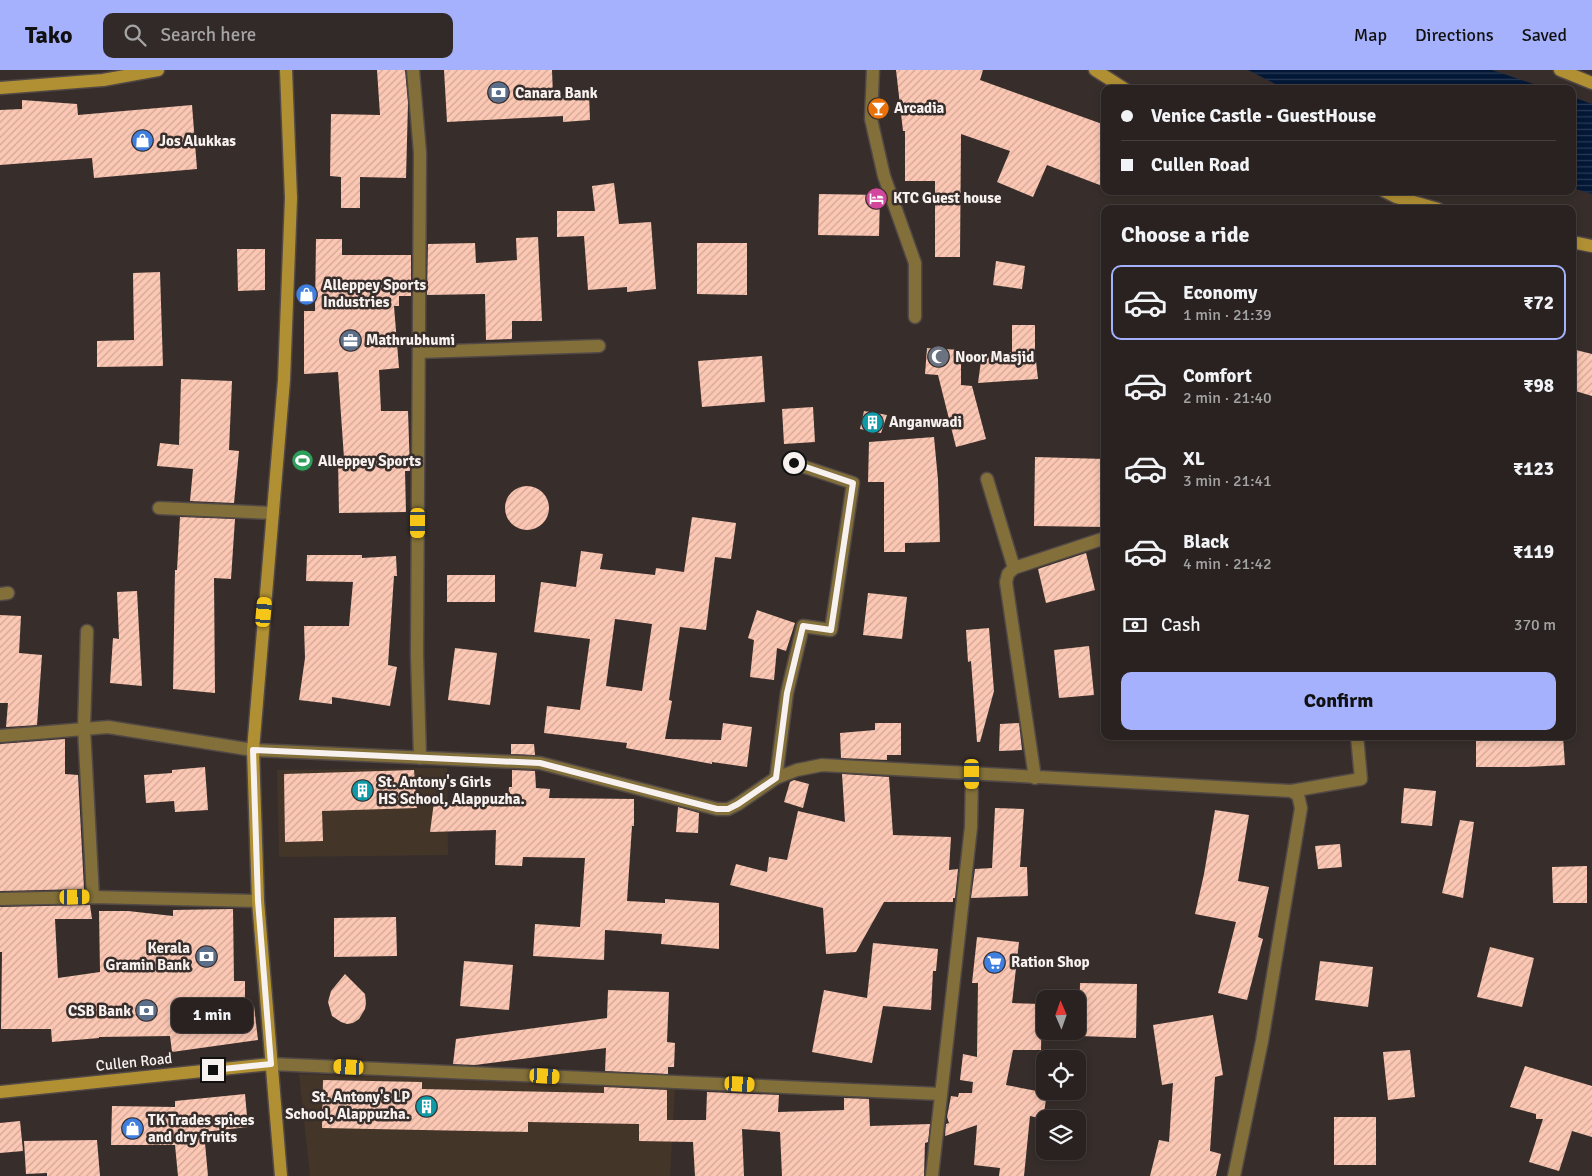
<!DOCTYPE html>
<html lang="en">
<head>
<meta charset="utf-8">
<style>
  :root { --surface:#292220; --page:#312a29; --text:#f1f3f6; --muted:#a5a4a5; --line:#453f3e; --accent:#a5b1fc }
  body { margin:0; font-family:Signika,sans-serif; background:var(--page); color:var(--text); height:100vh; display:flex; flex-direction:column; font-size:19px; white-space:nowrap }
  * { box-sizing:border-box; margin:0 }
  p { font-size:16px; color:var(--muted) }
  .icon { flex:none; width:28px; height:28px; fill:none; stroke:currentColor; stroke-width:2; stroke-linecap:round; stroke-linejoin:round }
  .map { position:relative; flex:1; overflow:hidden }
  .drawer { position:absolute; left:1101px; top:135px; width:475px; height:535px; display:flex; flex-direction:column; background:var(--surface); border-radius:10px; box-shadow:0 2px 8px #0003,0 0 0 1px var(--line) }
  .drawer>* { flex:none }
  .top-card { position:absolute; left:1101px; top:15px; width:475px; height:110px; border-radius:10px; box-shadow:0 2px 8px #0003,0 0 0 1px var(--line); display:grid; align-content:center; height:110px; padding:0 20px; background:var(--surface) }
  .needle { width:32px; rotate:358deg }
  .controls { position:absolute; left:1036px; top:920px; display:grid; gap:10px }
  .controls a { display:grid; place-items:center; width:50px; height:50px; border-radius:10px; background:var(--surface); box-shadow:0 2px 8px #0003,0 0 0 1px var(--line); font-size:25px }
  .end { position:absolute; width:22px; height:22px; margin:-11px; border:6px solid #f7f1ef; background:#111; box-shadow:0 0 0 2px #111 }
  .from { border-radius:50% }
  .bubble { position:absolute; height:35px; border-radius:10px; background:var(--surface); box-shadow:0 2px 8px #0003,0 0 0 1px var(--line); font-size:16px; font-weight:700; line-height:35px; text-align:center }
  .car { position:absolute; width:15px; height:30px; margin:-15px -8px; border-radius:6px; box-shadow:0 0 4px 1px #0007; background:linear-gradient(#f5c518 24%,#345 0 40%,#f5c518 0 76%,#345 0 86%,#f5c518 0) }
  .top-card b { display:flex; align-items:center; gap:18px; height:48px; font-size:19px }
  .top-card b+b { border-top:1px solid var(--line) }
  .top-card i { width:12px; height:12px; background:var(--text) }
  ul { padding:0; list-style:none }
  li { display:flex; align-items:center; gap:15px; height:75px; margin:0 10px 8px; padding:0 10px; border:2px solid transparent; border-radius:10px }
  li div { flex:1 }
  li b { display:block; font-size:19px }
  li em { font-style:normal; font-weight:700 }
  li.selected { border-color:var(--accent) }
  li>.icon { width:45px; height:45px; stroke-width:1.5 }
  h2 { padding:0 20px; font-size:22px; line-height:60px }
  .pay { display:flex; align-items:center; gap:12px; height:55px; padding:0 20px; font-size:19px }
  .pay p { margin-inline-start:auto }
  .button { display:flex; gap:10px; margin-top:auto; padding:10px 20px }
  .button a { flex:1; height:58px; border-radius:10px; background:var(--accent); color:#111; font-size:20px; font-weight:700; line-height:58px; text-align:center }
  header { display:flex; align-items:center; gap:30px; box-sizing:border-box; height:70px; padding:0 25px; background:var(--accent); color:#111 }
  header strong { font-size:24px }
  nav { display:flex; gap:28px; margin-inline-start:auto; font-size:18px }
  .search { width:350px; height:45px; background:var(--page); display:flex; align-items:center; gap:12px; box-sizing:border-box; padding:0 18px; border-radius:10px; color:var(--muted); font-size:19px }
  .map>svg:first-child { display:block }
  .education { fill:#443529 }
  .water { fill:url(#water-rules) }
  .building { fill:url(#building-hatch); fill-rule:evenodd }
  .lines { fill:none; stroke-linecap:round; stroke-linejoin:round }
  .minor-casing { stroke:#524946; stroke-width:15 }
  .secondary-casing { stroke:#524946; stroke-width:15 }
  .minor { stroke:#826f39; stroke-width:12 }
  .secondary { stroke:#b19033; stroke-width:12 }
  .route { stroke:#f7f1ef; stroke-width:6 }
  .labels { text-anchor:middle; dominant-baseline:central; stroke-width:5; stroke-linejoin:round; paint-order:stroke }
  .poi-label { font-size:15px; font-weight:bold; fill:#f7f1ef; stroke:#372e2b; text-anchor:start }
  .street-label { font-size:15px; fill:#f7f1ef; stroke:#372e2b }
</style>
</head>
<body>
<header>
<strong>Tako</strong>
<div class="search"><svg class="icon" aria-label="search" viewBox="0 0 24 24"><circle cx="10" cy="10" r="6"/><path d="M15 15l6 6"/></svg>Search here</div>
<nav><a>Map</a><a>Directions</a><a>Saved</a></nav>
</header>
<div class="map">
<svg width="1592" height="1106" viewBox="0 0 1592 1106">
  <defs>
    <pattern id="water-rules" width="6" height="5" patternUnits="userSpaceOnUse" patternTransform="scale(1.25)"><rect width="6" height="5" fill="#031837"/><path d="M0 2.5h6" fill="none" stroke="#283a54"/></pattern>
    <pattern id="building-hatch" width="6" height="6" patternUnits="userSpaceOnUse" patternTransform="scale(1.25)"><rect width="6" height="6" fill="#fcc7b3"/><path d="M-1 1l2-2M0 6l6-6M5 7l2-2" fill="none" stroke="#d0a798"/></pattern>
  </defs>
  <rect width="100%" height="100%" fill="#372e2b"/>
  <g class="education">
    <polygon points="447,698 448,785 279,787 277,700"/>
    <polygon points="299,1004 675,1017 670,1106 310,1106"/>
  </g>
  <g class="water">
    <polygon points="1248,0 1492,0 1548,19 1285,19"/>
    <polygon points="1573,27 1592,34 1592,124 1573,118"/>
  </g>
  <g class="building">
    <polygon points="377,0 405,0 408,33 406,108 360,107 360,138 341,138 341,107 330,106 331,44 380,45"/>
    <polygon points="444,0 552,0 553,26 589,24 590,50 563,52 563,46 447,52"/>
    <polygon points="896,0 983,0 980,10 1105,55 1105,117 1047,95 1033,127 997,112 1010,81 961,64 960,187 935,187 935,111 905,111 905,61 903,61"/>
    <polygon points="22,30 77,34 78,45 192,35 197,99 94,108 92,88 0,95 0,40 22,39"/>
    <polygon points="614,113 619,154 651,152 656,219 627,222 627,217 588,220 584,166 557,167 557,141 595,141 592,116"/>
    <polygon points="819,124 880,125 879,166 818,165"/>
    <polygon points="538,167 542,251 512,251 512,269 486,270 485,224 427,225 428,174 475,173 476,193 517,190 516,168"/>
    <polygon points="316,169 342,169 342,185 411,185 411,226 399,226 399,236 394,236 399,298 379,300 381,341 408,341 410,401 405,401 406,442 339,443 338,388 344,388 338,302 304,304 304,241 315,241"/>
    <polygon points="697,173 747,173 747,225 697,224"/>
    <polygon points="237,179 265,179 265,220 238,221"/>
    <polygon points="996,191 1025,196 1022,219 993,215"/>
    <polygon points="160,202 163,296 97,297 97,271 134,270 133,203"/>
    <polygon points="1012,255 1035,255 1035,282 1038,309 978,313 982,284 1012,282"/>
    <polygon points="927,278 961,280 961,315 972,316 986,369 956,377 938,305 925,304"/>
    <polygon points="1572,279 1592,284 1592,326 1572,320"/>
    <polygon points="762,286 765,332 702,337 698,291"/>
    <polygon points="181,309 232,311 229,380 239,381 234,433 190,431 193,399 157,396 160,373 179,375"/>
    <polygon points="813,337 815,372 784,374 782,339"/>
    <polygon points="864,341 887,345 881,363 860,359"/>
    <polygon points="934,367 938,410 940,472 905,473 905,482 884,482 884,412 868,412 869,372"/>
    <polygon points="1035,387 1105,389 1105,457 1034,456"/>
    <circle cx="527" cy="438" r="22"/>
    <polygon points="180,447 235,449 231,509 214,508 215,623 173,619 175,500 177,500"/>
    <path d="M692,447L736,453L731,489L715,487L706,560L680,557L669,630L672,631L665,669L721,670L723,653L752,657L747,697L712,692V694L626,678L627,673L544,663L547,636L580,640L590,569L534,562L541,512L576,517L581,481L603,484L600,499L655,505L656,498L684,502ZM615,549L652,554L642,621L606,616Z"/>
    <polygon points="1086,483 1095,520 1046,533 1038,499"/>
    <polygon points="307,485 362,485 362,488 396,486 397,506 394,506 388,595 397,597 390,636 332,627 332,634 299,630 305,588 304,556 349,556 353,512 306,511"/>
    <rect x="447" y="505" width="48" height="27"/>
    <polygon points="137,521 142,616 110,613 113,568 119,569 117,522"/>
    <polygon points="868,523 907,527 902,569 863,565"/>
    <polygon points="757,540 795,553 786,581 777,578 774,610 750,607 754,570 748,568"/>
    <polygon points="0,545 21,546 19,583 42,585 37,655 6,657 8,633 0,633"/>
    <polygon points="989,558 994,621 980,672 977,672 971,591 968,592 966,560"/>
    <polygon points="1089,576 1094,625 1059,628 1054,580"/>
    <polygon points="455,578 497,583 490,635 448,630"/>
    <polygon points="875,653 901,653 901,685 887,685 887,690 841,688 840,663 875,660"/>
    <polygon points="1019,653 1022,680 999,681 1000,654"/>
    <polygon points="1476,666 1563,666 1565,695 1527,697 1476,697"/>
    <polygon points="65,669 65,704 78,705 84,819 0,821 0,674"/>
    <polygon points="511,674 534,674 535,685 511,684"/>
    <polygon points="205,697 208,740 175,742 174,731 146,733 144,705 172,703 172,700"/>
    <polygon points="414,700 417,738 322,741 323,771 285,772 284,704"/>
    <polygon points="512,700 535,701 536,718 550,719 549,728 634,729 634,756 632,756 627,831 665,833 665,829 719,833 719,879 661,874 662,864 605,860 604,890 533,886 535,854 580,857 585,788 523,787 522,796 495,795 496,760 430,762 434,732 508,730 509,717 512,717"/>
    <polygon points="842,704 889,707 893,765 951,767 949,800 958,799 955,828 953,828 953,832 884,832 856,882 826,884 823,838 730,815 736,794 767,802 769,787 787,790 798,741 845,752"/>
    <polygon points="794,710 809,714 803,738 784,732 790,712"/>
    <polygon points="1404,718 1436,721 1432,756 1401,753"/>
    <polygon points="678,737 699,743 698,763 676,762"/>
    <polygon points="995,738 1024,739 1020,797 1027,797 1028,826 971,828 975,799 992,798"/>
    <polygon points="1215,740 1249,745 1238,811 1269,817 1258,867 1263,869 1247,930 1218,923 1236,852 1195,844 1204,804"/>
    <polygon points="1460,750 1474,752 1463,828 1442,823"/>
    <polygon points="1340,774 1342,797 1318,799 1315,776"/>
    <polygon points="1587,796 1587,833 1553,833 1552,797"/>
    <polygon points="90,835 92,849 55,849 58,908 100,902 99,841 128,841 173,846 173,840 233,839 234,911 245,911 245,938 254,936 258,970 172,982 170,966 99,967 99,968 52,972 51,959 1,959 2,882 0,882 0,837"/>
    <polygon points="396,847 397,886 334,887 334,848"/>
    <polygon points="977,867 1019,872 1012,933 1042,934 1041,980 1013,980 1006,1015 1047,1023 1043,1049 1030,1046 1024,1106 999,1106 1000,1098 974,1095 977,1055 945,1066 946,1054 949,1053 947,1047 951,1026 958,1027 959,1023 972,1023 973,1012 960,1010 963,984 977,987 978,913 972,913"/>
    <polygon points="873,873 938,879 936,901 933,901 931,940 883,936 872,993 812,982 824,920 867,928"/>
    <polygon points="1490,877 1534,888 1522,937 1477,927"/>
    <polygon points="464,891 513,895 509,940 460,936"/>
    <polygon points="1320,891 1373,897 1368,937 1315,930"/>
    <polygon points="345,904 365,924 366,933 365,939 359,949 353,953 347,954 341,952 332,946 328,932 331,921"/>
    <polygon points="1080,913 1137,914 1136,968 1079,966"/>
    <polygon points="608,920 669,922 667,972 675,973 674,997 668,997 668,1004 605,1001 606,978 475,995 453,994 456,969 607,948"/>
    <polygon points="1213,945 1223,1005 1215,1007 1210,1081 1221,1084 1216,1106 1150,1106 1159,1070 1169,1072 1173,1013 1162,1015 1153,955"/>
    <polygon points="1410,980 1415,1027 1388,1030 1383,982"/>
    <polygon points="1525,996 1592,1016 1592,1067 1572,1061 1559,1101 1529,1092 1543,1049 1536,1049 1536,1044 1510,1037"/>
    <polygon points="323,1010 422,1012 422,1019 604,1023 604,1017 667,1020 667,1050 706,1050 707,1022 779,1025 778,1042 844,1040 844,1028 869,1029 870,1056 930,1054 928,1072 925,1073 924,1106 782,1106 780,1062 742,1059 744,1106 695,1106 693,1072 639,1071 639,1054 528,1052 528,1062 322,1058"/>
    <polygon points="245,1024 248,1057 204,1062 208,1106 178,1106 175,1075 111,1075 112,1036 175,1037 175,1031"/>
    <rect x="1334" y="1047" width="42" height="48"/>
    <polygon points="20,1051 23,1081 0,1083 0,1053"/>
    <polygon points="97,1070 100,1106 47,1106 47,1103 26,1104 24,1071"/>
  </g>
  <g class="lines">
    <defs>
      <g id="minor">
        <polyline points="413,0 420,83 417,584 420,688"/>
        <polyline points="873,0 871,49 884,106 915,193 915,247"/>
        <polyline points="419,282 599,276"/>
        <polyline points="987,409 1014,498"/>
        <polyline points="159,438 273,443"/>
        <polyline points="0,524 8,523"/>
        <polyline points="87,561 84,658 93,827"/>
        <polyline points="0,666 108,657 253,680 540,693 717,739 728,739 738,734 776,708 797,700 822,695 1291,721 1298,725 1301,738 1262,971 1234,1106"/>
        <polyline points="776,708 787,623 803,556 831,560 853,413 793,393"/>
        <polyline points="1035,708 1006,512 1008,504 1014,498 1105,468"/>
        <polyline points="1291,721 1361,709 1357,666"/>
        <polyline points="0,829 93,827 258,831"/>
        <polyline points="271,994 941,1024"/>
        <polyline points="932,1106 971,757 972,704"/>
      </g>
      <g id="secondary">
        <polyline points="1095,0 1125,19"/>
        <polyline points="1560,0 1592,13"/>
        <polyline points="0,18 103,10 158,0"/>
        <polyline points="1384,121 1396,127 1438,139"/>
        <polyline points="1572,172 1592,176"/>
        <polyline points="0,1022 271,994"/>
        <polyline points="281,1106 258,831 253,680 284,310 291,128 286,0"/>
      </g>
    </defs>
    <use href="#minor" class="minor-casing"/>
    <use href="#secondary" class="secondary-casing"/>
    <use href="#minor" class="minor"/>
    <use href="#secondary" class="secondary"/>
  </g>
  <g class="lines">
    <polyline class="route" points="213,1000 271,994 258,831 253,680 540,693 717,739 728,739 738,734 776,708 787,623 803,556 831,560 853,413 794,393"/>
  </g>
  <defs>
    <symbol id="bank-disc" viewBox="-11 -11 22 22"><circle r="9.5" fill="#5c6f8a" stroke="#372e2b"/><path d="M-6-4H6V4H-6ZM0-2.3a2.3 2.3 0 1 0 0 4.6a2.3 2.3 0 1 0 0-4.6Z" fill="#fff"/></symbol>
    <symbol id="bar-disc" viewBox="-11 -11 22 22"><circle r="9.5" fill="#e8710a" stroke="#372e2b"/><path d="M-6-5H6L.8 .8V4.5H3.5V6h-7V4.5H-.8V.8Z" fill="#fff"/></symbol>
    <symbol id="shop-disc" viewBox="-11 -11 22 22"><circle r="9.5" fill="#3f7fe0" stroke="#372e2b"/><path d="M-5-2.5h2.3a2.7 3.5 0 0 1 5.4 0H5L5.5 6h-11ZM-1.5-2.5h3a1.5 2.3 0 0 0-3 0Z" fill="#fff"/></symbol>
    <symbol id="hotel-disc" viewBox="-11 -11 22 22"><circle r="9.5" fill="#d1479c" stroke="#372e2b"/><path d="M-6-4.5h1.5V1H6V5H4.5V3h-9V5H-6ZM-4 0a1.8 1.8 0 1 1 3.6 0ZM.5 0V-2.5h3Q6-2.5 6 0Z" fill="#fff"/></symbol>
    <symbol id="office-disc" viewBox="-11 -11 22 22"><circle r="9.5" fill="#5c6f8a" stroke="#372e2b"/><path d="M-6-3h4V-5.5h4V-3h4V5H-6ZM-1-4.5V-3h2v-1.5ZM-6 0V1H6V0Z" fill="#fff"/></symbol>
    <symbol id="mosque-disc" viewBox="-11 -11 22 22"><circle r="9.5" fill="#6b7280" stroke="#372e2b"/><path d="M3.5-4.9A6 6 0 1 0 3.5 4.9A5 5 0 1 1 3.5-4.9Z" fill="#fff"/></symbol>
    <symbol id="building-disc" viewBox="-11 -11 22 22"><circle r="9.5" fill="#0f9aa8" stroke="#372e2b"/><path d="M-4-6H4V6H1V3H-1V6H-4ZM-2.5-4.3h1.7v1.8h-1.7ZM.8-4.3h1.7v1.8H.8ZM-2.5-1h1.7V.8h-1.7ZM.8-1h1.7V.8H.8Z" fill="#fff"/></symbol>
    <symbol id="stadium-disc" viewBox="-11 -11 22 22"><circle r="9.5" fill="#2e9e5b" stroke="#372e2b"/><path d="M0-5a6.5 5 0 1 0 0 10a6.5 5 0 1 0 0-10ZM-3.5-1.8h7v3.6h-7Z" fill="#fff"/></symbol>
    <symbol id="supermarket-disc" viewBox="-11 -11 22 22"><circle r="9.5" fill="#3f7fe0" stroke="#372e2b"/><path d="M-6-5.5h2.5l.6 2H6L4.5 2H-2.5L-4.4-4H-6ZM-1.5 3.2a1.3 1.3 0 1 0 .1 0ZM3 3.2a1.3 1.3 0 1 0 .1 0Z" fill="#fff"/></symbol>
  </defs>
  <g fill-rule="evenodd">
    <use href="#bank-disc" x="486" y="10" width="25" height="25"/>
    <use href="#bar-disc" x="866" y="26" width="25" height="25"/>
    <use href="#shop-disc" x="130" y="58" width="25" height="25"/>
    <use href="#hotel-disc" x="864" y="116" width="25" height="25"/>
    <use href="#shop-disc" x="294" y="212" width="25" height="25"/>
    <use href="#office-disc" x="338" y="258" width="25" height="25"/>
    <use href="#mosque-disc" x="926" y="274" width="25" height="25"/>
    <use href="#building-disc" x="860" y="340" width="25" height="25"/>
    <use href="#stadium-disc" x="290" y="378" width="25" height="25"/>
    <use href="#building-disc" x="350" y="708" width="25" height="25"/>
    <use href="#bank-disc" x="194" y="874" width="25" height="25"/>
    <use href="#supermarket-disc" x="982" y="880" width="25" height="25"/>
    <use href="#bank-disc" x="134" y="928" width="25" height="25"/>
    <use href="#building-disc" x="414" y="1024" width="25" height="25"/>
    <use href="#shop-disc" x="120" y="1046" width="25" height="25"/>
  </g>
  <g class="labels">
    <g class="poi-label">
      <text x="515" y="23">Canara Bank</text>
      <text x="894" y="38">Arcadia</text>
      <text x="159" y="71">Jos Alukkas</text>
      <text x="893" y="128">KTC Guest house</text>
      <text x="323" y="215">Alleppey Sports<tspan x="323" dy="17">Industries</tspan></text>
      <text x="366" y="270">Mathrubhumi</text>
      <text x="955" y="287">Noor Masjid</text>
      <text x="889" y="352">Anganwadi</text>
      <text x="318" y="391">Alleppey Sports</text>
      <text x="378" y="712">St. Antony's Girls<tspan x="378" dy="17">HS School, Alappuzha.</tspan></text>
      <text x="190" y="878" text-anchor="end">Kerala<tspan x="190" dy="17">Gramin Bank</tspan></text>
      <text x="1011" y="892">Ration Shop</text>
      <text x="131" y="941" text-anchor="end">CSB Bank</text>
      <text x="410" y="1027" text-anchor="end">St. Antony's LP<tspan x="410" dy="17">School, Alappuzha.</tspan></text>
      <text x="148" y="1050">TK Trades spices<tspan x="148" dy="17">and dry fruits</tspan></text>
    </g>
    <g class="street-label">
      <text transform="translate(134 992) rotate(-6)">Cullen Road</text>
    </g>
  </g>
</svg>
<div class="controls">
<a><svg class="needle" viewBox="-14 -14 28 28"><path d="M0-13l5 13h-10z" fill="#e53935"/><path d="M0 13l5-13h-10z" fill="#a5a4a5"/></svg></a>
<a><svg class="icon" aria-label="locate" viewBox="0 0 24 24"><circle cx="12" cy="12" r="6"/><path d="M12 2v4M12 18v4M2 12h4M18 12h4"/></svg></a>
<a><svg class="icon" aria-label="layers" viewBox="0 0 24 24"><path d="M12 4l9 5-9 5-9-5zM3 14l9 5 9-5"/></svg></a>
</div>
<i class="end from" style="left:794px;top:393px"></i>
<i class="end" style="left:213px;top:1000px"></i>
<div class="bubble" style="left:171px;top:928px;width:82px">1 min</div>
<i class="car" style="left:418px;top:453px;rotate:180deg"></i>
<i class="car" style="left:264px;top:542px;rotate:5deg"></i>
<i class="car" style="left:972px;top:704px;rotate:180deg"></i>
<i class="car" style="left:75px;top:827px;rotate:89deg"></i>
<i class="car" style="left:349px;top:997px;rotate:273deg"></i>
<i class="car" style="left:545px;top:1006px;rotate:93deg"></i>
<i class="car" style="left:740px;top:1014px;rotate:93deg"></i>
<div class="top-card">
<b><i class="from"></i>Venice Castle - GuestHouse</b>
<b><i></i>Cullen Road</b>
</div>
<section class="drawer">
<h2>Choose a ride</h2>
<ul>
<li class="selected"><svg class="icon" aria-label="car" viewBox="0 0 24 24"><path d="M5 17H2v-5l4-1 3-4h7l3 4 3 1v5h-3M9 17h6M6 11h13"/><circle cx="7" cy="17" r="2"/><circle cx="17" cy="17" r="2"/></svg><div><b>Economy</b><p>1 min · 21:39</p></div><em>₹72</em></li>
<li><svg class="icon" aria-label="car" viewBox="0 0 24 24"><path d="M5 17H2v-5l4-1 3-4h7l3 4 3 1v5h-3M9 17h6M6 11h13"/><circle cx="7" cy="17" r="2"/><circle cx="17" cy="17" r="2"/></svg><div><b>Comfort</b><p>2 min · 21:40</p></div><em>₹98</em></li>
<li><svg class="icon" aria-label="car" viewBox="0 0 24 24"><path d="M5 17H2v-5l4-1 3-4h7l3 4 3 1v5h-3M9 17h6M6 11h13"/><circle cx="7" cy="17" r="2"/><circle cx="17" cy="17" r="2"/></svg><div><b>XL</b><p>3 min · 21:41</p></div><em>₹123</em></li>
<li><svg class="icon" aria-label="car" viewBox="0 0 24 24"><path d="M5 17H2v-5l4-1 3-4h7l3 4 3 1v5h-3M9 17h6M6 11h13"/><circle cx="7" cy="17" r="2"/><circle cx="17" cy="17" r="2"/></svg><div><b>Black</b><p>4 min · 21:42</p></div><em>₹119</em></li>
</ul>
<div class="pay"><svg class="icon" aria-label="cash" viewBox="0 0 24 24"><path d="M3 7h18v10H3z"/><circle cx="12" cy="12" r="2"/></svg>Cash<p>370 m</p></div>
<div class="button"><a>Confirm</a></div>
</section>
</div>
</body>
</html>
